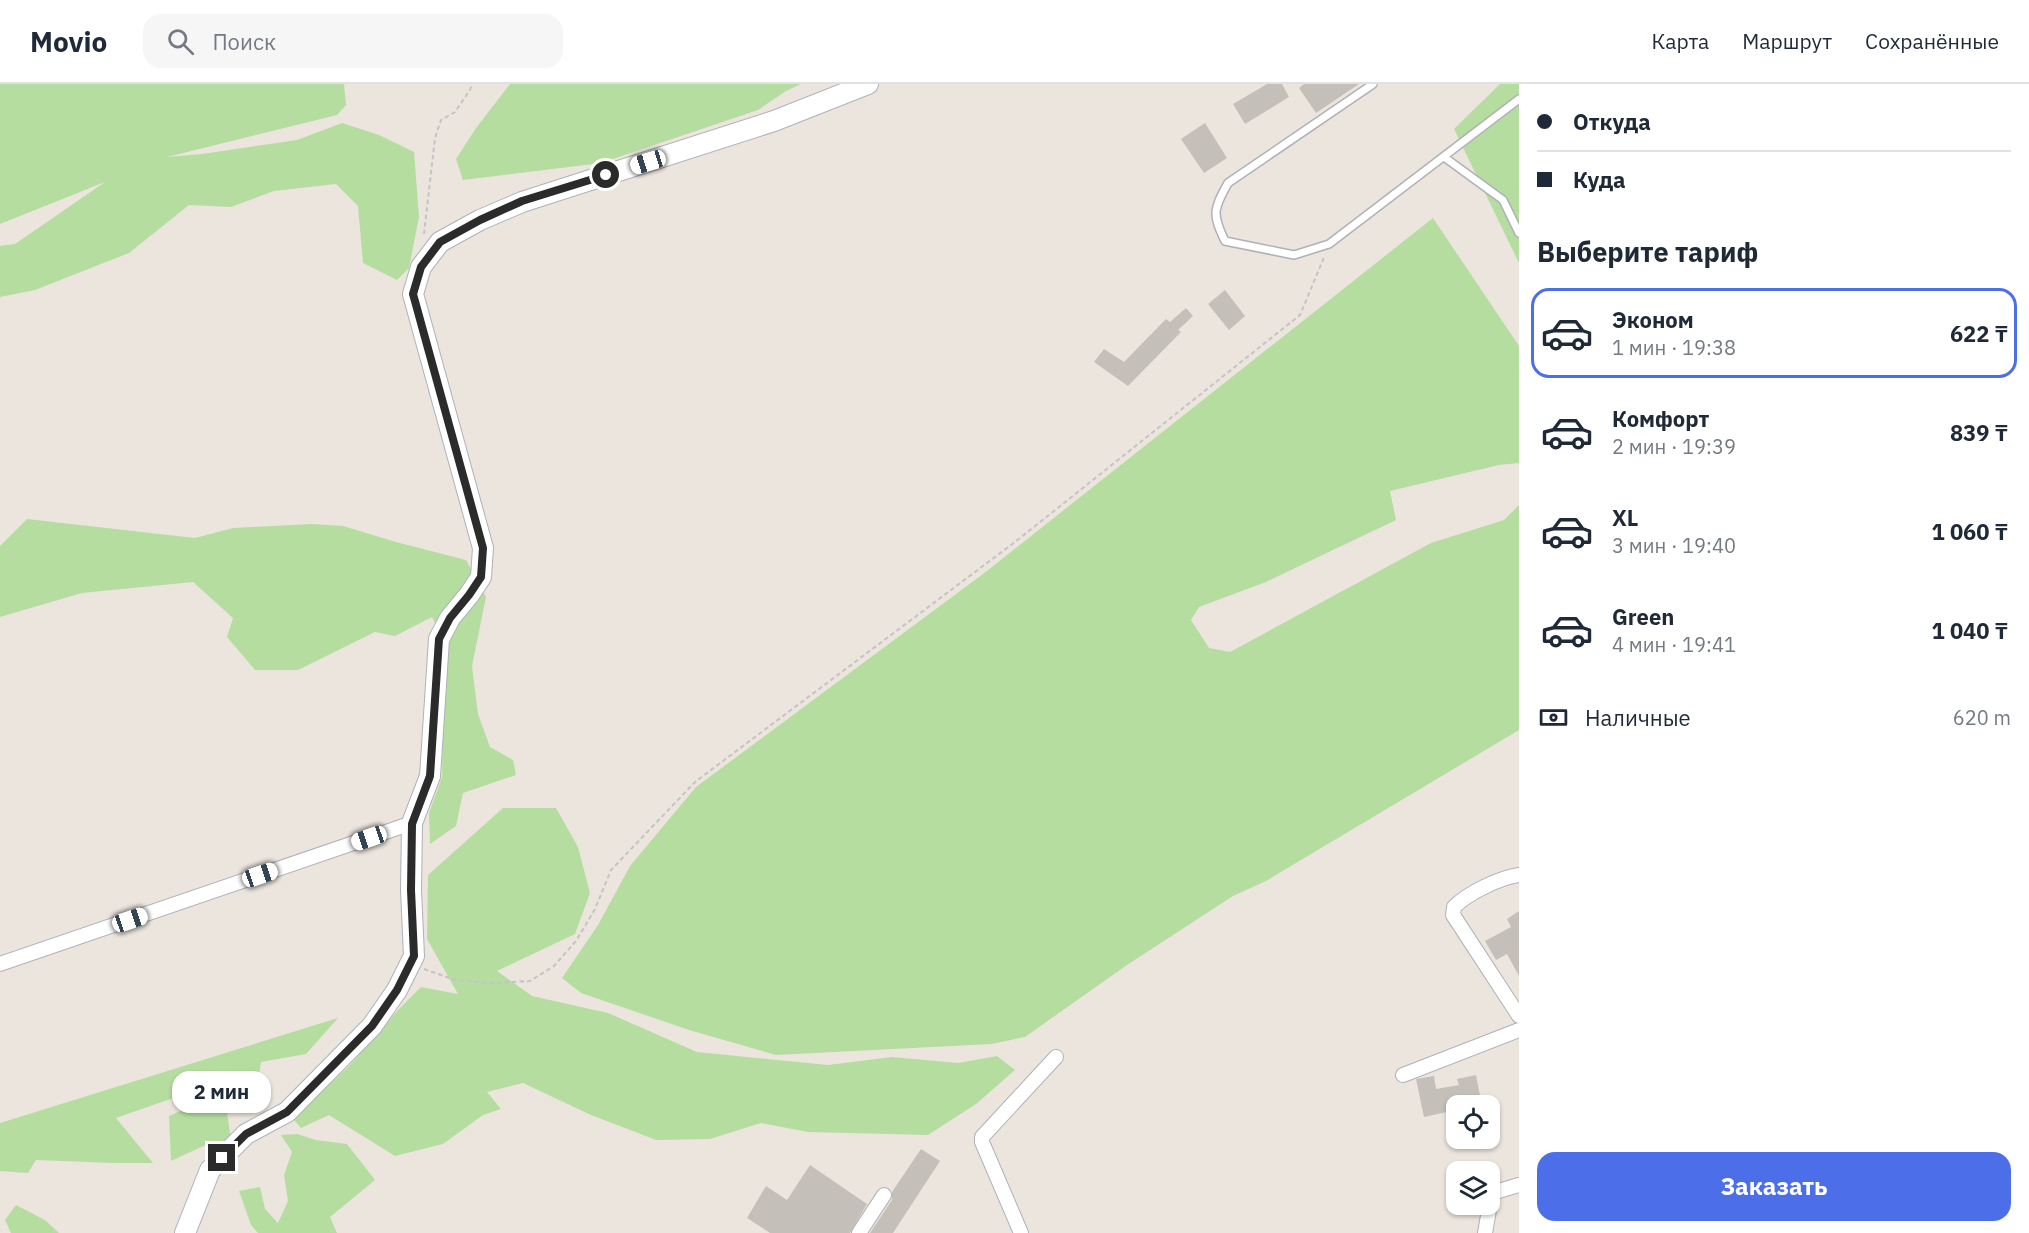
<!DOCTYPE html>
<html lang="ru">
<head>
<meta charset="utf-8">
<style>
  :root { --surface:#fff; --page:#f6f6f7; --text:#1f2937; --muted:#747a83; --line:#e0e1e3; --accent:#4d6ee9 }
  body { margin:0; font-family:"IBM Plex Sans",sans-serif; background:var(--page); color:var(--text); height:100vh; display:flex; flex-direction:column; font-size:22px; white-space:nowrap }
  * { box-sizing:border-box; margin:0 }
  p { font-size:20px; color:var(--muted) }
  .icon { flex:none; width:33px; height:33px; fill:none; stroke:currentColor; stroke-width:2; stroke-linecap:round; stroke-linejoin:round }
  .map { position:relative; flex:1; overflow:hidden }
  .drawer { display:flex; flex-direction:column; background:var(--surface); width:510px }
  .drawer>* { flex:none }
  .guide { display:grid; align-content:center; height:132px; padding:0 18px; background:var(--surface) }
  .fabs { position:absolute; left:1446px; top:1011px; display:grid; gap:12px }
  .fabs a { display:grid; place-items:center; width:54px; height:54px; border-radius:12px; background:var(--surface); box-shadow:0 2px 4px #0004; font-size:30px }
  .end { position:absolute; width:27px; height:27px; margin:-14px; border:8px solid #2b2b2b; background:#fff; box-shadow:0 0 0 3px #fff }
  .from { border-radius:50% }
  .bubble { position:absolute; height:42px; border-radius:18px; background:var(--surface); box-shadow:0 2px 4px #0004; font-size:20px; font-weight:700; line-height:42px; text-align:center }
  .car { position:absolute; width:18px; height:36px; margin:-18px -9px; border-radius:8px; box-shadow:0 0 4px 2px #0007; background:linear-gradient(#fff 24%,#345 0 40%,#fff 0 76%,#345 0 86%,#fff 0) }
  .guide b { display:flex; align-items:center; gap:21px; height:57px; font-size:22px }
  .guide b+b { border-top:2px solid var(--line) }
  .guide i { width:15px; height:15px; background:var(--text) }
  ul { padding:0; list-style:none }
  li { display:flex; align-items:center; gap:18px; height:90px; margin:0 12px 9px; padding:0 6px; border:3px solid transparent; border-radius:18px }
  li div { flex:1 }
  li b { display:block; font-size:22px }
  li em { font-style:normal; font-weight:700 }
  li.on { border-color:var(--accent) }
  li>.icon { width:54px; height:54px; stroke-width:1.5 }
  h2 { padding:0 18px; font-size:27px; line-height:72px }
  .pay { display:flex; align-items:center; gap:15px; height:66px; padding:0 18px; font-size:22px }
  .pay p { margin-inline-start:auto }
  .cta { display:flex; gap:12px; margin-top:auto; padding:12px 18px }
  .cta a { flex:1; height:69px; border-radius:18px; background:var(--accent); color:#fff; font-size:24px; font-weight:700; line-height:69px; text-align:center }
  header { display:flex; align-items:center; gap:36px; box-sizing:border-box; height:84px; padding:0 30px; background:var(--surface); border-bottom:2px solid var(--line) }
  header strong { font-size:28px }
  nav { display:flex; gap:33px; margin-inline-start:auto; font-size:21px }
  .search { width:420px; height:54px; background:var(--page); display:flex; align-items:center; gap:15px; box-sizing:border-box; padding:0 21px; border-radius:18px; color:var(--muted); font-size:22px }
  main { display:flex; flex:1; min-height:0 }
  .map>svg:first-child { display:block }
  .green { fill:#b6dda0 }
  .building { fill:#c4c0b9 }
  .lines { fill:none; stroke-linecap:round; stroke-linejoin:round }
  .lane-casing { stroke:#afb1ba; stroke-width:10 }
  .street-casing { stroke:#afb1ba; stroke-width:16 }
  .secondary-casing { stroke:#afb1ba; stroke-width:22 }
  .path { stroke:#c4c4c4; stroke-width:2; stroke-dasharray:4.5 3; stroke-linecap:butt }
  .lane { stroke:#fff; stroke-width:7 }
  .street { stroke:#fff; stroke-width:14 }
  .secondary { stroke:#fff; stroke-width:20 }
  .route { stroke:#2b2b2b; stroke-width:8 }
</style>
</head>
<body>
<header>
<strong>Movio</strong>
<div class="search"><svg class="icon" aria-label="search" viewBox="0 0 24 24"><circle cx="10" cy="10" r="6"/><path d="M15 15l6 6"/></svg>Поиск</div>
<nav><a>Карта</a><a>Маршрут</a><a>Сохранённые</a></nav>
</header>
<main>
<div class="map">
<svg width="1519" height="1149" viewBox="0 0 1519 1149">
  <rect width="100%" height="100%" fill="#ebe5de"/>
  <g class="green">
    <polygon points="0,0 344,0 346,21 337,31 167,73 202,70 297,56 342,39 379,51 414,68 419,133 409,184 397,196 363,179 358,122 336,100 274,107 231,123 189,121 129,169 35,206 0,213 0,162 15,160 105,98 0,140"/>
    <polygon points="510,0 801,0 786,7 758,26 601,79 463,96 456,75 476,44"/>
    <polygon points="1500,0 1519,0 1519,179 1454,45"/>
    <polygon points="1433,134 1519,262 1519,379 1499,381 1390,407 1396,436 1266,498 1199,523 1191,536 1209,564 1230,568 1431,459 1504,436 1519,421 1519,646 1266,797 1233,812 1127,881 1025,953 991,960 776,971 689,946 581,909 562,894 598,841 630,782 696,703 983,490"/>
    <polygon points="27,435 195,454 233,444 312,440 343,442 396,458 466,476 486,513 472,582 478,630 490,663 513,676 516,691 463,709 456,742 430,760 429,729 442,693 443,638 448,563 432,533 395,552 375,548 298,586 255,586 227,553 233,534 193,498 82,509 0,533 0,462"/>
    <polygon points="503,724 556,724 578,763 590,809 575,850 497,887 532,912 608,929 697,968 828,981 892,973 958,979 997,972 1015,986 976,1020 928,1051 808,1048 761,1039 710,1055 656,1056 591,1031 523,999 487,1008 501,1025 483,1031 443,1060 395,1072 329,1031 301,1044 293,1035 350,981 399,925 421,903 458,910 427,855 428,791"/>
    <polygon points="338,934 306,970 261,978 255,1014 225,1014 231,1056 210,1059 171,1077 169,1032 203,1017 241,986 199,1005 116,1034 153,1079 113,1079 36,1076 28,1089 0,1087 0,1039"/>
    <polygon points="297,1050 316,1056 347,1060 375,1096 330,1133 337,1149 258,1149 251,1141 239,1107 260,1103 265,1125 278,1139 288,1117 284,1091 292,1068 281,1051"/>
    <polygon points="16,1121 45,1136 59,1149 11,1149 5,1136"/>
  </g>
  <g class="building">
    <polygon points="1267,0 1282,0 1289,13 1245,40 1233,20"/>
    <polygon points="1304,0 1359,0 1316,29 1299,4"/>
    <polygon points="1205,39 1227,74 1204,89 1181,55"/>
    <polygon points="1225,206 1245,232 1229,246 1208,220"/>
    <polygon points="1186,224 1193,232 1178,246 1181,248 1128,302 1094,278 1104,265 1124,278 1166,235 1170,238"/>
    <polygon points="1519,827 1519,892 1507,870 1496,876 1485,857 1511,843 1507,835"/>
    <polygon points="1476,991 1482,1022 1456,1022 1456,1026 1424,1033 1416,995 1434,992 1436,1005 1459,1001 1457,995"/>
    <polygon points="921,1065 940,1077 893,1149 870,1149 892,1116 892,1108"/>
    <polygon points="810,1081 867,1120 850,1149 770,1149 747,1134 766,1102 787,1116"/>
  </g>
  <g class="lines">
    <defs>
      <g id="lane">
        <path d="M1373,0L1228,99C1213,126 1212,130 1225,157L1294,171L1329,160L1519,15"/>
        <polyline points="1444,73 1503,116 1519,149"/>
      </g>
      <g id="street">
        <path d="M1519,791C1499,794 1468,809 1454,823L1453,831L1519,932"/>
        <polyline points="0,880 412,739"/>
        <polyline points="1403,991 1519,946"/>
        <polyline points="859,1149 884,1111"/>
        <polyline points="1021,1149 982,1058 982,1053 1056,973"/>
        <polyline points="1485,1149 1492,1109 1519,1101"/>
      </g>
      <polyline id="secondary" points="185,1149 210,1086 246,1050 287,1028 372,942 397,906 414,872 411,806 412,739 430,692 439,555 450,534 469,511 481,493 483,464 413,210 421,183 440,158 480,136 522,118 774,37 868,0"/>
    </defs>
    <use href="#lane" class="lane-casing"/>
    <use href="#street" class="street-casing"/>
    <use href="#secondary" class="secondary-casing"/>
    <g class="path">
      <polyline points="424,150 435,54 441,36 455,28 470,6 472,0"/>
      <polyline points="424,885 455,896 489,899 530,897 554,882 576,857 595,825 611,786 695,698 1015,458 1300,231 1325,171"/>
    </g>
    <use href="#lane" class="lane"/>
    <use href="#street" class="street"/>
    <use href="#secondary" class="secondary"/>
  </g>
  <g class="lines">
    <polyline class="route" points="222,1074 246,1050 287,1028 372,942 397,906 414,872 411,806 412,740 430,692 439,555 450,534 469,511 481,493 483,464 413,210 421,183 440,158 480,136 522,117 606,91"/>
  </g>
</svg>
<div class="fabs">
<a><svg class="icon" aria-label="locate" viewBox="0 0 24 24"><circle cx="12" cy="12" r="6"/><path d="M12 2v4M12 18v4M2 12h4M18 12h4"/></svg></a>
<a><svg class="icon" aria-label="layers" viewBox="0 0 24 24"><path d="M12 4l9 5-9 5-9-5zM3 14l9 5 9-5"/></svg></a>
</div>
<i class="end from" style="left:606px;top:91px"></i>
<i class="end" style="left:222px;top:1074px"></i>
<div class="bubble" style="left:172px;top:987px;width:99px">2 мин</div>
<i class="car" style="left:648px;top:78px;rotate:253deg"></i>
<i class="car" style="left:369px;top:754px;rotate:251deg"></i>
<i class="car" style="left:260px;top:791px;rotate:71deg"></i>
<i class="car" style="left:130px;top:836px;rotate:71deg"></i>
</div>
<section class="drawer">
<div class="guide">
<b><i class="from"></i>Откуда</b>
<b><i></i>Куда</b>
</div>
<h2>Выберите тариф</h2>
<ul>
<li class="on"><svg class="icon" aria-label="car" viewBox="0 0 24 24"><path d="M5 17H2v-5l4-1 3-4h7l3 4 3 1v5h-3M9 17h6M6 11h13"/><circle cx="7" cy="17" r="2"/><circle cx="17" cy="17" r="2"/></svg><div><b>Эконом</b><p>1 мин · 19:38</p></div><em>622 ₸</em></li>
<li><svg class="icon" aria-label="car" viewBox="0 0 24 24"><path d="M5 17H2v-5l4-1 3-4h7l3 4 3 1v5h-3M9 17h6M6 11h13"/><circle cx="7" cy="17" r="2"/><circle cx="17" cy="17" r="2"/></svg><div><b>Комфорт</b><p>2 мин · 19:39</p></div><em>839 ₸</em></li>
<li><svg class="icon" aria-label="car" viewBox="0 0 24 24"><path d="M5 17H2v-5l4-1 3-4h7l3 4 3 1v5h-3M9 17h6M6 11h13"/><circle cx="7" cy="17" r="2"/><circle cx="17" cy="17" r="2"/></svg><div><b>XL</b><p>3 мин · 19:40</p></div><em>1 060 ₸</em></li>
<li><svg class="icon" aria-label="car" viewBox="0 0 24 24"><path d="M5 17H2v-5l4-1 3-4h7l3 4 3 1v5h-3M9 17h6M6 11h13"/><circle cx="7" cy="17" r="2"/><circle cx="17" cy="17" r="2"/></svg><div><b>Green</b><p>4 мин · 19:41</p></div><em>1 040 ₸</em></li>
</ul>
<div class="pay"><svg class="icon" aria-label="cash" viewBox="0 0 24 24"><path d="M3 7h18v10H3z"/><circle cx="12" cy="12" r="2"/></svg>Наличные<p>620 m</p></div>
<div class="cta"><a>Заказать</a></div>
</section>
</main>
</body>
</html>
